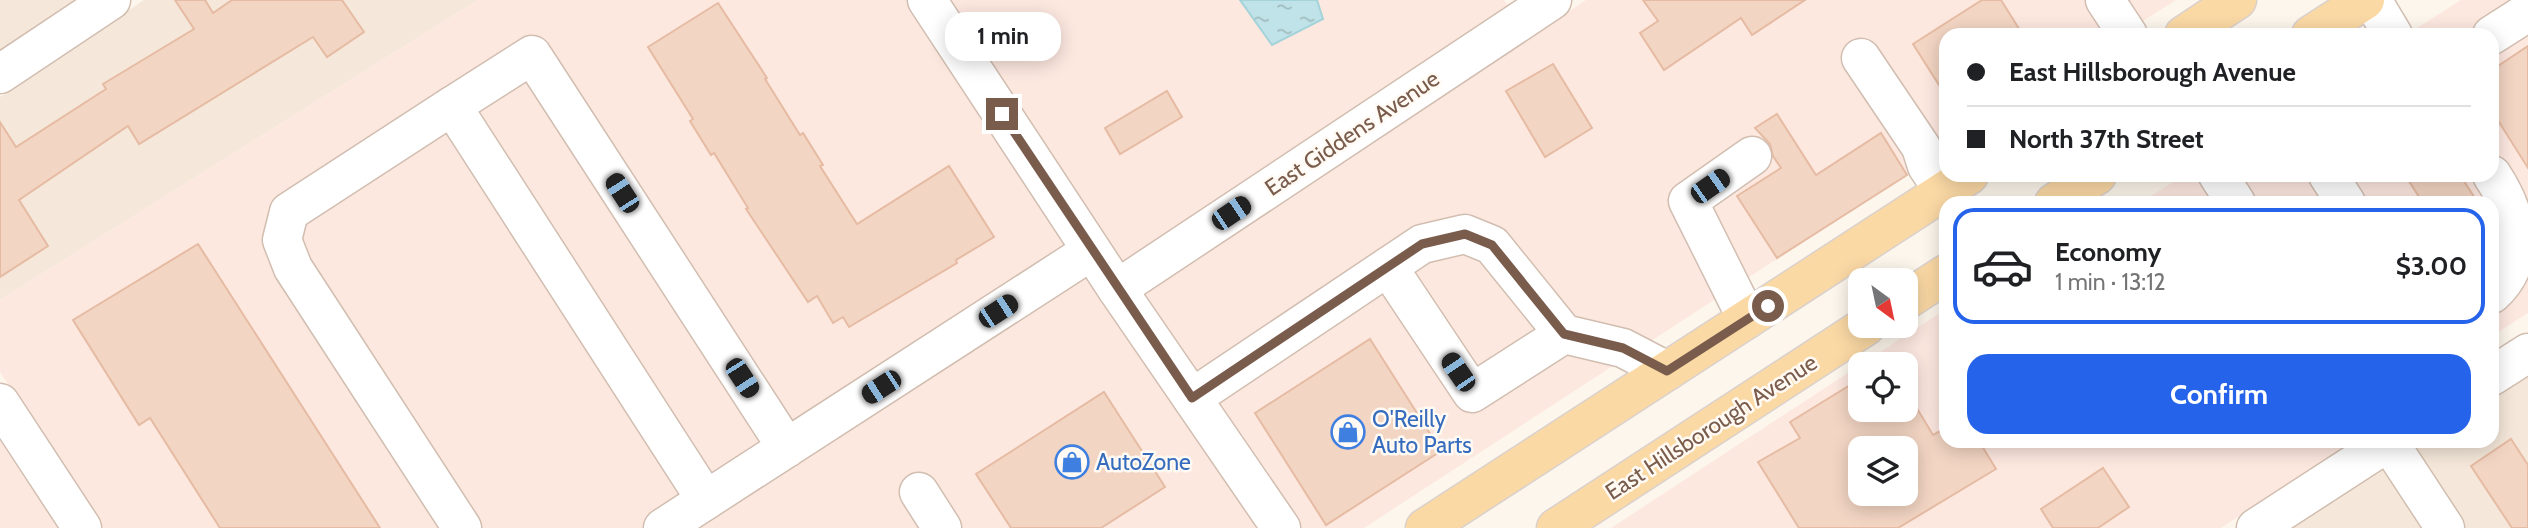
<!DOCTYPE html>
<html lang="en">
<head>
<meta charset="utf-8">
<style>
  :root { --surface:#fff; --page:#f2f2f2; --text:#202124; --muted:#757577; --line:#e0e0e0; --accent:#2563eb }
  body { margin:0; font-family:Cabin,sans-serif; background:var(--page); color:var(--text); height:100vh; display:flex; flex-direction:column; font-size:26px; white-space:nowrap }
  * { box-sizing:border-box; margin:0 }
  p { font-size:23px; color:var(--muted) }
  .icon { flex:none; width:38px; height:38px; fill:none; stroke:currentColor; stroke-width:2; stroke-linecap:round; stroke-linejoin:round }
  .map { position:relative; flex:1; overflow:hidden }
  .details { position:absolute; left:1939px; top:196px; width:560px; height:252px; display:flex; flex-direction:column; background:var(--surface); border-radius:21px; box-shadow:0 4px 18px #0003 }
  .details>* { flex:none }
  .top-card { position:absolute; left:1939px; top:28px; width:560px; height:154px; border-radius:21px; box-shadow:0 4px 18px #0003; display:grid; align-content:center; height:154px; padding:0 28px; background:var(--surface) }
  .needle { width:46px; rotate:147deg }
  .controls { position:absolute; left:1848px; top:268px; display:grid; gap:14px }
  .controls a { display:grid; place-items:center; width:70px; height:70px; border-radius:14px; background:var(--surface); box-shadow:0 4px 18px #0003; font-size:35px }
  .end { position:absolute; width:32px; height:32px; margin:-16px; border:9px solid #7a5c4d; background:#fff; box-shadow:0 0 0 4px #fff }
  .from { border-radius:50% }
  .bubble { position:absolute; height:49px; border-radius:21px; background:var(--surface); box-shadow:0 4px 18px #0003; font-size:23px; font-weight:700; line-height:49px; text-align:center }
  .car { position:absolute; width:21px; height:42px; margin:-21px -10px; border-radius:9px; box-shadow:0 0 5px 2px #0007; background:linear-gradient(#222 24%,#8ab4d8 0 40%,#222 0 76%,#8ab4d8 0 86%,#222 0) }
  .top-card b { display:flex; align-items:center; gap:24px; height:66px; font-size:26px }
  .top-card b+b { border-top:2px solid var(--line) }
  .top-card i { width:18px; height:18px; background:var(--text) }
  ul { padding:12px 0 0; list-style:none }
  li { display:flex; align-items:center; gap:21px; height:116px; margin:0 14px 10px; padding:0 14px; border:4px solid transparent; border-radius:21px }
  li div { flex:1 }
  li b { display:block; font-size:26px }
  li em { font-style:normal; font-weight:700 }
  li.active { border-color:var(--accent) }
  li>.icon { width:63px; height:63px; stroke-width:1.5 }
  .action { display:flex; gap:14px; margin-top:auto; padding:14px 28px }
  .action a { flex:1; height:80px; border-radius:21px; background:var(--accent); color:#fff; font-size:28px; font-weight:700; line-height:80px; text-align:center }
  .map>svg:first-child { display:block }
  .residential { fill:#f5e8da }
  .commercial { fill:#fde8e0; fill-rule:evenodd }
  .water { fill:url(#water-ripples); stroke:#a5d3da; stroke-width:2 }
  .building { fill:#f3d5c3; stroke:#e6bba3; stroke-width:2; fill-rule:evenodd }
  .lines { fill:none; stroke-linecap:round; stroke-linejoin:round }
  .minor-casing { stroke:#d1beb0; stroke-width:41 }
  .major-casing { stroke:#dad1cd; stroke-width:41 }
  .minor { stroke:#fff; stroke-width:38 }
  .major { stroke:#fbd9a5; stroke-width:38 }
  .route { stroke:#7a5c4d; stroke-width:9 }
  .labels { text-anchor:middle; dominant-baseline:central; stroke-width:5; stroke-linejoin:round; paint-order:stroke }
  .street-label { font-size:23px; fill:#7a5c4d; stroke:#fffaf3 }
  .shop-label { font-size:23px; fill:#366cbe; stroke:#fffaf3; text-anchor:start }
</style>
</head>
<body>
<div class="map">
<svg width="2528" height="528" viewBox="0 0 2528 528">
  <defs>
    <pattern id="water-ripples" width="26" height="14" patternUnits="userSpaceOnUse" patternTransform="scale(1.75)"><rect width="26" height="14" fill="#bfe3e8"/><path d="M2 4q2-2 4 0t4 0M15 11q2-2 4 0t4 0" fill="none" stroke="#a0bbbe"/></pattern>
  </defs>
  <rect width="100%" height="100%" fill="#fdf6ec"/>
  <g class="residential">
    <polygon points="0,0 76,0 0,51"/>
    <polygon points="144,0 478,0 0,300 0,97"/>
    <polygon points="2528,376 2528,528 2465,528 2413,449 2425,441 2492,441 2492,399"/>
    <polygon points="2385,467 2425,528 2291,528"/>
  </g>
  <g class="commercial">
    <polygon points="478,0 907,0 1113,314 1260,528 102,528 0,372 0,300"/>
    <polygon points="947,0 1240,0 1272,45 1323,20 1317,0 1504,0 1507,4 1518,0 1121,264"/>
    <polygon points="1586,0 2085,0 2108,35 1946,35 1946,149 1364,528 1301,528 1142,296"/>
    <polygon points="2126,0 2176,0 2140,23"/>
    <polygon points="2461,0 2528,0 2528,313 2492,336 2492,203 2140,203 2184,175 2492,175 2492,35 2406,35"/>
    <path d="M1946,309V441H2355L2221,528H1611L1860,365V410H1906V364H1862ZM1860,448H1906V494H1860Z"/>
    <polygon points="0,434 61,528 0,528"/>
  </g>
  <polygon class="water" points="1240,0 1317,0 1323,19 1272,45"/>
  <g class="building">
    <polygon points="175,0 205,0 213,13 232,0 342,0 364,32 327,57 313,37 139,144 128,126 19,200 48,246 0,277 0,122 16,147 106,89 103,84 194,29"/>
    <polygon points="1643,0 1805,0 1752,35 1741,18 1664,70 1640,33 1658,21"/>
    <polygon points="1982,0 2001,0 2023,35 1946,35 1946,96 1913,44"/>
    <polygon points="718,3 767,78 765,79 800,135 803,133 823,165 820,166 857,224 949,166 994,237 956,260 957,263 849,327 843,317 833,323 817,296 808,302 746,209 748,208 714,153 711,155 690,121 693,119 648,47"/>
    <polygon points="2528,46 2528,168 2492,111 2492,70"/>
    <polygon points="1553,64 1592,128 1545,157 1506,91"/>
    <polygon points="1167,91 1182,117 1120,154 1105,128"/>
    <polygon points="1777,114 1816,175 1881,133 1907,175 1777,258 1737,196 1781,168 1773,156 1770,144 1755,128"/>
    <polygon points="2405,175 2460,175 2478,203 2423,203"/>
    <polygon points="198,244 380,528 220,528 150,418 139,425 73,320"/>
    <polygon points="1370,339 1441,451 1326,525 1255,413"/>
    <path d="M1860,379V410H1906V390L1933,435L1946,428V441H1979L1996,469L1898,528H1799L1758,462L1800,438L1790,422ZM1860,448H1906V494H1860Z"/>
    <polygon points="1104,392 1165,487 1101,528 1011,528 976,474"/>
    <polygon points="2511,439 2528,465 2528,528 2512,528 2471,466"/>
    <polygon points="2103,468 2129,507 2098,528 2053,528 2041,509"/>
  </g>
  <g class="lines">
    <defs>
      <g id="minor">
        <polyline points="927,0 1117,289 1281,528"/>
        <polyline points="2105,0 2128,35"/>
        <polyline points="2372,0 2393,35"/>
        <polyline points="2492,35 2528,12"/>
        <polyline points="1861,58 1921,147 1927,166 1944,191"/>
        <polyline points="0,74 111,0"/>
        <polyline points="452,106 289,212 282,240 293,268 462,528"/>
        <polyline points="2218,175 2236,203"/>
        <polyline points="2328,175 2346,203"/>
        <path d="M2492,175C2519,216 2528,261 2492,294"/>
        <polyline points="1388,267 1472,393 1564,334"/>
        <polyline points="1117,289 1552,0"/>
        <polyline points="1747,319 1688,201 1752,156"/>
        <polyline points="2492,376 2528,353"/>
        <polyline points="1192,398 1422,244 1465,234 1492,245 1564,334 1623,348 1667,371"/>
        <polyline points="0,403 82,528"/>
        <polyline points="2388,441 2445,528"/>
        <polyline points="787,448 532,55 452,106 706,500 1091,251"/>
        <polyline points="919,492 942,528"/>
        <polyline points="663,528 706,500"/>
        <polyline points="2256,528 2390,441"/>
      </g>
      <g id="major">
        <polyline points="2184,35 2237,0"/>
        <polyline points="2311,35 2365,0"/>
        <polyline points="2054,203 2097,175"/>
        <polyline points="1906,300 1946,274"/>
        <polyline points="1425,528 1969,175"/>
        <polyline points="1556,528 1866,326"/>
      </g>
    </defs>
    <use href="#minor" class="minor-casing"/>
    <use href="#major" class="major-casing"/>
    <use href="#minor" class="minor"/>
    <use href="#major" class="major"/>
  </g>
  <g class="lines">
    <polyline class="route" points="1002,114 1192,398 1422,244 1465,234 1492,245 1564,334 1623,348 1667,371 1768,306"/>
  </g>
  <defs>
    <symbol id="shop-ring" viewBox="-11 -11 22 22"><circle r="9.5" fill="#fffaf3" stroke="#3f7fe0" stroke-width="1.5"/><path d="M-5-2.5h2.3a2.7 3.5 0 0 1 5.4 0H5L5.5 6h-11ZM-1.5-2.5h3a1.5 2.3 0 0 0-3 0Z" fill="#3f7fe0"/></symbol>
  </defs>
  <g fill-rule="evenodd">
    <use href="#shop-ring" x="1329" y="413" width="38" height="38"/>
    <use href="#shop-ring" x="1053" y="443" width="38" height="38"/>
  </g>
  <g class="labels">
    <g class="street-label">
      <text transform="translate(1352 133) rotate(-34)">East Giddens Avenue</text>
      <text transform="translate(1711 427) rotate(-33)">East Hillsborough Avenue</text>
    </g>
    <g class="shop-label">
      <text x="1372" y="419">O'Reilly<tspan x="1372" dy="26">Auto Parts</tspan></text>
      <text x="1096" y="462">AutoZone</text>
    </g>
  </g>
</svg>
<div class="controls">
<a><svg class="needle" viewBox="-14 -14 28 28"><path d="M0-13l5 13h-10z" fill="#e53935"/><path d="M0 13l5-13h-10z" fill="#757577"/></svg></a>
<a><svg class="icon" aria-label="locate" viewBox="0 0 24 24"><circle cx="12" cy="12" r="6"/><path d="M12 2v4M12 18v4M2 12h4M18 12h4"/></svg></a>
<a><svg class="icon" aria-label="layers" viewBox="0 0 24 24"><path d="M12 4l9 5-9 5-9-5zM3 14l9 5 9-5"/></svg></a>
</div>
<i class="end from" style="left:1768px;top:306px"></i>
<i class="end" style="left:1002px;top:114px"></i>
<div class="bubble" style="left:945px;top:12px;width:116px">1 min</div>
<i class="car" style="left:1710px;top:186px;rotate:55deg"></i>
<i class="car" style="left:622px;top:193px;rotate:327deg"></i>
<i class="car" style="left:1231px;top:213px;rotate:56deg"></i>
<i class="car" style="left:998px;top:311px;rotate:57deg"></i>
<i class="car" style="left:1458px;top:372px;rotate:326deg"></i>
<i class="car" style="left:742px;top:378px;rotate:147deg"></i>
<i class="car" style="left:881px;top:387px;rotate:237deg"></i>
<div class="top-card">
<b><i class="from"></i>East Hillsborough Avenue</b>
<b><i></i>North 37th Street</b>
</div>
<section class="details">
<ul>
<li class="active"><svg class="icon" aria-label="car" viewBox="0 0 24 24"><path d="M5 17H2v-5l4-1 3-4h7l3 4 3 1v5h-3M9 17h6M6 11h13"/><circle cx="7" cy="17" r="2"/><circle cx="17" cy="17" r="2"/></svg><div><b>Economy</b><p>1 min · 13:12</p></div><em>$3.00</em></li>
</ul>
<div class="action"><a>Confirm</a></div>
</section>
</div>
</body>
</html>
